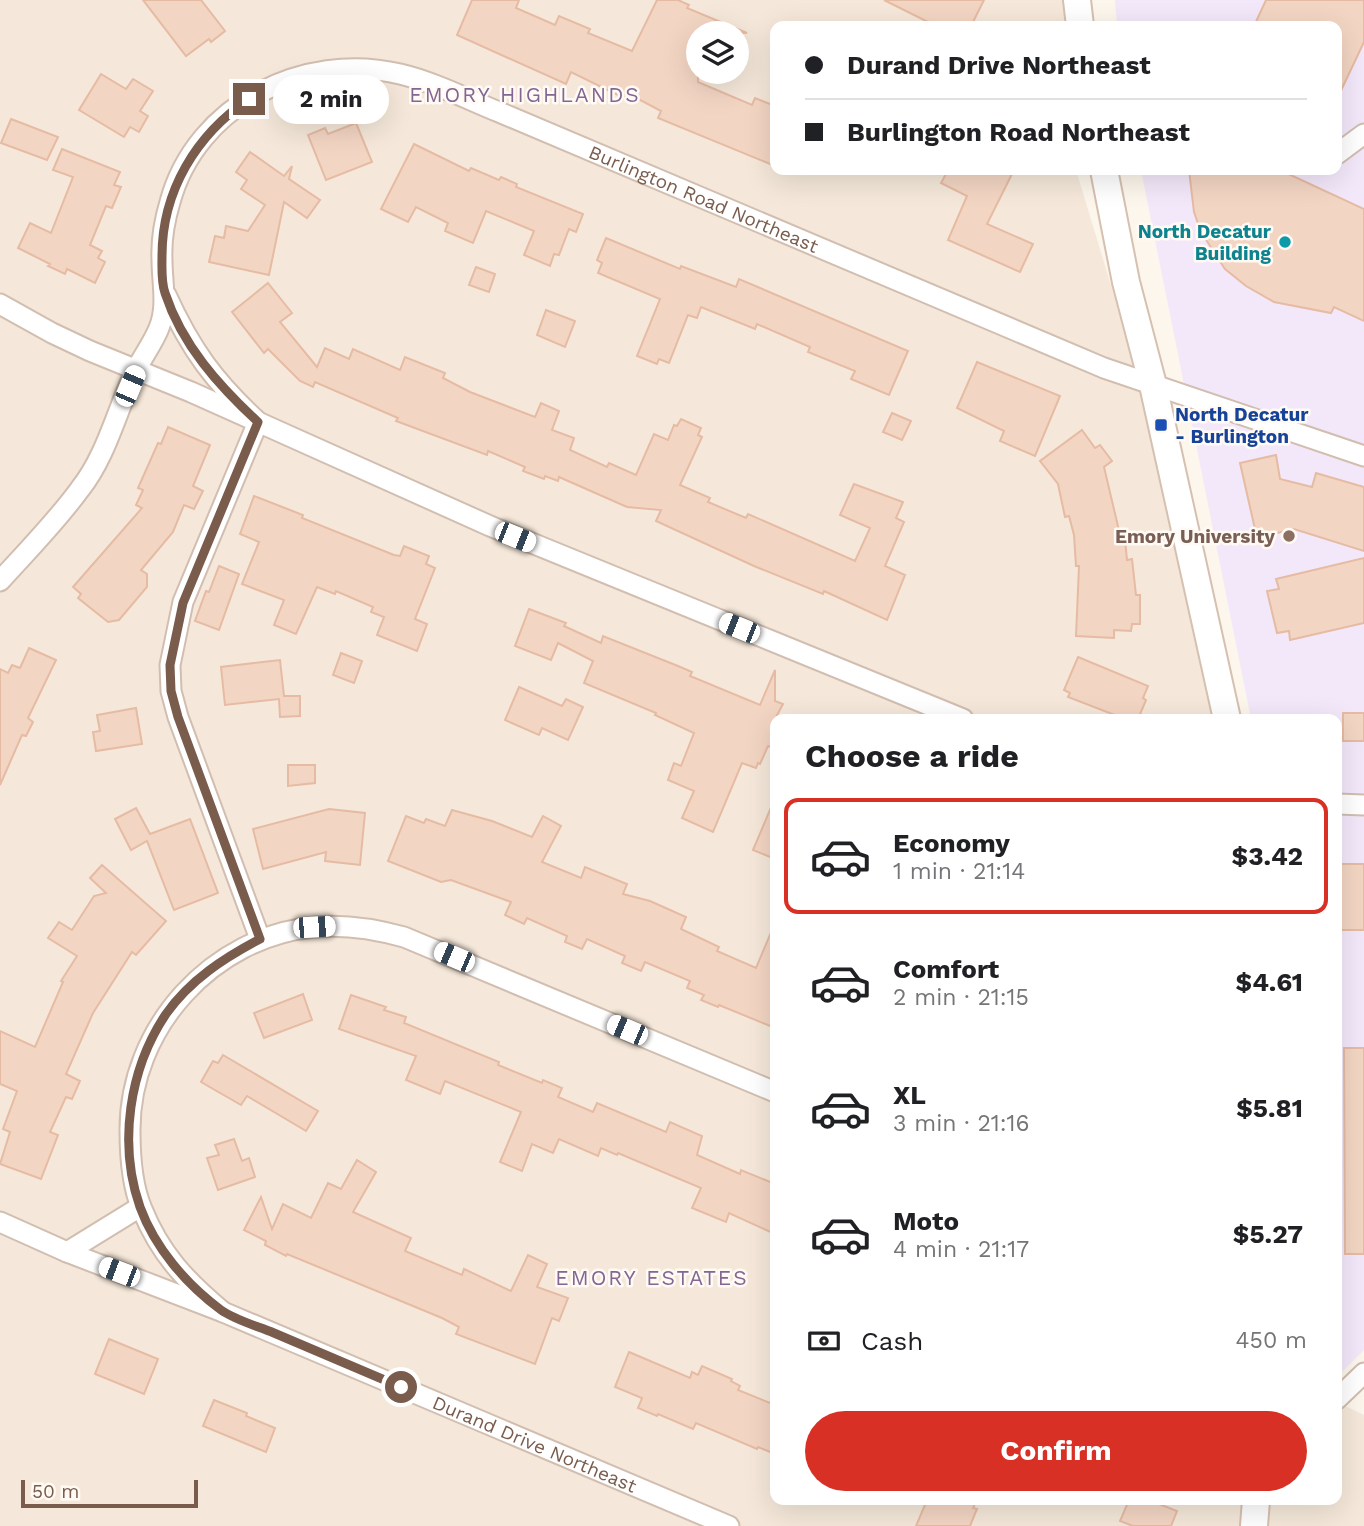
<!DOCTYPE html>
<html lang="en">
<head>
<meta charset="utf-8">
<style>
  :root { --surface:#fff; --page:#f2f2f2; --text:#202124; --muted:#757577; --line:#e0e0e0; --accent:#d93025 }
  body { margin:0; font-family:"Work Sans",sans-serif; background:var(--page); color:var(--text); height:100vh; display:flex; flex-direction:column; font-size:26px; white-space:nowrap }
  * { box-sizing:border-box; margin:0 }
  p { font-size:23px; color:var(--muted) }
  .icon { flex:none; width:38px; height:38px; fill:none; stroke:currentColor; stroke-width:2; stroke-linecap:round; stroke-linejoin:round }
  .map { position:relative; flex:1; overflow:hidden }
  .drawer { position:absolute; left:770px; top:714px; width:572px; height:791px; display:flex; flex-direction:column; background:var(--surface); border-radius:14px; box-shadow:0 7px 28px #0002 }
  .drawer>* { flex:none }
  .guide { position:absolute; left:770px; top:21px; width:572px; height:154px; border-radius:14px; box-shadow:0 7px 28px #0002; display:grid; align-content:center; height:154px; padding:0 35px; background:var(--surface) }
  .fabs { position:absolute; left:686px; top:21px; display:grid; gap:14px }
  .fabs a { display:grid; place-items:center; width:63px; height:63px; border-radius:50%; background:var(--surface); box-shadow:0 7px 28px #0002; font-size:35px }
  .scale { position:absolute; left:21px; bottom:18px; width:177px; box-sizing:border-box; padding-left:7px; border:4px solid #7a5c4d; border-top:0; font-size:19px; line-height:24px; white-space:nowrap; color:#7a5c4d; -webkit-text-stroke:5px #fffaf3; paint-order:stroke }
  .end { position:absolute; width:32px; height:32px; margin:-16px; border:9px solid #7a5c4d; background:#fff; box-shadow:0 0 0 4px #fff }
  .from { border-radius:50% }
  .bubble { position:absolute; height:49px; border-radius:24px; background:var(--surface); box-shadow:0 7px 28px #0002; font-size:23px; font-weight:700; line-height:49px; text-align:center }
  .car { position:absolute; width:21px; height:42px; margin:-21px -10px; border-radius:9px; box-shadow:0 0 5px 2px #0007; background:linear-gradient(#fff 24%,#345 0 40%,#fff 0 76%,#345 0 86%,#fff 0) }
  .guide b { display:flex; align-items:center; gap:24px; height:66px; font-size:26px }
  .guide b+b { border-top:2px solid var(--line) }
  .guide i { width:18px; height:18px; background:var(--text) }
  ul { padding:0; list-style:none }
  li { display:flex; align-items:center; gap:21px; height:116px; margin:0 14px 10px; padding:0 21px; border:4px solid transparent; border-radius:14px }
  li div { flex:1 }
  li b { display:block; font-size:26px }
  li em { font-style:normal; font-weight:700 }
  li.on { border-color:var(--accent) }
  li>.icon { width:63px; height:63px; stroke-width:1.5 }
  h2 { padding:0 35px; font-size:32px; line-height:84px }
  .pay { display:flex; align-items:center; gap:18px; height:77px; padding:0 35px; font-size:26px }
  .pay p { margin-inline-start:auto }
  .primary-button { display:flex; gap:14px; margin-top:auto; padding:14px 35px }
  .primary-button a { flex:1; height:80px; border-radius:42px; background:var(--accent); color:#fff; font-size:28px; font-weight:700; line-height:80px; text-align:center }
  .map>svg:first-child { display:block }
  .residential { fill:#f5e8da; fill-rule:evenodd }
  .education { fill:#f3e8fa }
  .building { fill:#f3d5c3; stroke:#e6bba3; stroke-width:2 }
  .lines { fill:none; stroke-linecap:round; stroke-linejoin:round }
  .street-casing { stroke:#d1beb0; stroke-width:23 }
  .secondary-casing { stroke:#d6c0b0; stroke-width:30 }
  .street { stroke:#fff; stroke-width:19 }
  .secondary { stroke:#fff; stroke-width:26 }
  .route { stroke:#7a5c4d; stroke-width:9 }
  .culture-dot { fill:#0f9aa8; stroke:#fffaf3; stroke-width:2.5 }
  .transit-dot { fill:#1a4fb4; stroke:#fffaf3; stroke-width:2.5 }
  .education-dot { fill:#8d6e63; stroke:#fffaf3; stroke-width:2.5 }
  .labels { text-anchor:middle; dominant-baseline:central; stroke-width:5; stroke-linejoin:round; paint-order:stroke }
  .street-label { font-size:19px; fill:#7a5c4d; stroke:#fffaf3 }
  .culture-label { font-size:19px; font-weight:bold; fill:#0d838f; stroke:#fffaf3; text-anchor:end }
  .transit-label { font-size:19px; font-weight:bold; fill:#164399; stroke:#fffaf3; text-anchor:start }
  .education-label { font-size:19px; font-weight:bold; fill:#785e54; stroke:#fffaf3; text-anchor:end }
  .neighbourhood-label { font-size:21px; letter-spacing:2px; fill:#846695; stroke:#fffaf3 }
</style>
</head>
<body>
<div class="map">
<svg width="1364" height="1526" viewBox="0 0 1364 1526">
  <rect width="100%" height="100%" fill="#fdf6ec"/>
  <path class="residential" d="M0,0H1065V26H775V170H1076L1141,384L1215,719H775V1500H1337V1402L1364,1415V1526H0ZM698,33H737V72H698Z"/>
  <polygon class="education" points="1115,0 1364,0 1364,1350 1337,1377 1337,719 1251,719 1141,170 1337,170 1337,26 1117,26"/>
  <g class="building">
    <polygon points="143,0 201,0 225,31 211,42 209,39 186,56"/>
    <polygon points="472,0 519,0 516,8 555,25 559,16 590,29 588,33 632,51 657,0 678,0 689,5 687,8 747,33 698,33 698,82 752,105 755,98 775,106 775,166 658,118 661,111 631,95 628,100 571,72 566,84 457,35"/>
    <polygon points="884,0 984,0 971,26 936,26"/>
    <polygon points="1266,0 1364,0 1364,42 1337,99 1337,26 1254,26"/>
    <polygon points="101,74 126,89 133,79 153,91 140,111 148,116 139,132 130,127 124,137 79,110"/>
    <polygon points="11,119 58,137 47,160 1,143"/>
    <polygon points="356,123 372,162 326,180 308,135 325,128 328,134"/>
    <polygon points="414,144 469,171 471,168 499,180 501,177 517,184 516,187 583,214 576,232 569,229 559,255 554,254 550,266 524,255 534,231 486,211 473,243 445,231 448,223 416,207 408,222 381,209"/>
    <polygon points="62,149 120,172 114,185 121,187 112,208 106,206 90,245 102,251 98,258 105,262 95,283 67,269 65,274 48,266 50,264 18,248 30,223 51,233 73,177 53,170"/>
    <polygon points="250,152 284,176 292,166 289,179 320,200 307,218 284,202 269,275 209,262 215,236 224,238 226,226 248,231 265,205 241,189 247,180 236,172"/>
    <polygon points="948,170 1014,170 987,224 1033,244 1020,272 948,240 967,196 941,183"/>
    <polygon points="1189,170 1280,170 1364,209 1364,321 1334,307 1331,313 1274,302 1246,286 1225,269 1201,232 1194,212"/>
    <polygon points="606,238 680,269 681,266 736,287 739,279 908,351 889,395 851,379 855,371 808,352 810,347 757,324 755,329 701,307 697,318 688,315 669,363 659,359 657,364 637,356 660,299 598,273 602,263 597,260"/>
    <polygon points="476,267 495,274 489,292 469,285"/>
    <polygon points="268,283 292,313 280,322 317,367 325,348 349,359 353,349 400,370 405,357 445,373 443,378 470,392 535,417 541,403 559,411 552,430 574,438 570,450 607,467 609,463 636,475 654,434 668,440 674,425 677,426 681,419 701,428 698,435 702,437 680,485 710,498 708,502 746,518 748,514 855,561 870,528 840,515 854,484 903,502 896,518 904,522 885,566 905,575 887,620 824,591 823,594 754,566 656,521 661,510 627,507 559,477 558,481 545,476 544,479 523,471 525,467 488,451 487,455 396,421 398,418 315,382 313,387 300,381 268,349 264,353 232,312"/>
    <polygon points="546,310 575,321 565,347 537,335"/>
    <polygon points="977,362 1060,396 1035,456 1000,441 1004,431 957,408"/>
    <polygon points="892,413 911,421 902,440 883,432"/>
    <polygon points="168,427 210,445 193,486 203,491 194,509 184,505 173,532 141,570 147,574 147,587 119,620 108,622 78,598 81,594 73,587 142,508 136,505 143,490 138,488 158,443 161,444"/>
    <polygon points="1082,430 1095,448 1100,445 1112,461 1104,467 1121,539 1125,539 1127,560 1132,559 1136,595 1140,595 1140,624 1132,624 1131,631 1114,630 1114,638 1076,636 1079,566 1076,566 1074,535 1069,516 1065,517 1058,484 1040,461"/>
    <polygon points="1276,455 1280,479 1312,487 1316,473 1364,487 1364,551 1294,529 1257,538 1240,463"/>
    <polygon points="254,496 303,515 302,518 394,555 400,556 404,546 429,556 426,564 435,568 415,619 427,624 417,651 377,635 384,617 371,612 373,607 336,591 335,594 317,587 296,634 274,625 284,600 242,584 259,542 240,534"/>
    <polygon points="1364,558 1364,623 1290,640 1289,631 1277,633 1267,591 1279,589 1276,579"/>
    <polygon points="219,566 239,574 219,630 195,621 206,591 209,592"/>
    <polygon points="529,609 566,623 564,626 601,643 603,636 678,666 692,672 690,676 760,705 775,670 775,701 783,704 775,719 775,737 771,747 768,746 760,764 758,763 756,768 742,763 713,832 682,818 694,791 668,780 674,763 681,766 694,733 655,715 656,713 584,683 593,661 558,643 551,660 515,646"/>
    <polygon points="29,648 56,660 28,718 33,722 26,736 22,735 0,785 0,669 8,673 12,665 20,668"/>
    <polygon points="341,653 362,661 354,683 333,675"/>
    <polygon points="1078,657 1148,686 1143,698 1146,700 1138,719 1125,719 1068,697 1070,693 1064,690"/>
    <polygon points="280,660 284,696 300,696 300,716 280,717 279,699 225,705 221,667"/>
    <polygon points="519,687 562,706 566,699 583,707 568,740 542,728 539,735 505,720"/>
    <polygon points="136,708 142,744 96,751 93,732 100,731 97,715"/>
    <rect x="1343" y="713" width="21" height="28"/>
    <polygon points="288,765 315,765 315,783 288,786"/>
    <polygon points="775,798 775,859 753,850"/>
    <polygon points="136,808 150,834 190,819 218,893 174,910 147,841 131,850 115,819"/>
    <polygon points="329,809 365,813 360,865 325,861 326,852 263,869 253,829"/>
    <polygon points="452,810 492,821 532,837 543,816 561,826 542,862 581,878 585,867 627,884 623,894 650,901 686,917 681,929 719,947 717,951 756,968 775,923 775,1028 719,1005 718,1007 701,1000 704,995 687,988 690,981 645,962 641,971 622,963 625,956 587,939 582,949 565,942 567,936 527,918 524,924 505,915 511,902 451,880 441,882 388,861 406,816 424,823 426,819 445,826"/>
    <rect x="1341" y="864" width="23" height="66"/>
    <polygon points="102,865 166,921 136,955 132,952 93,1013 66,1074 80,1081 72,1099 66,1097 50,1132 58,1135 41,1179 0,1164 10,1132 3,1129 17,1091 0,1084 0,1031 35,1047 63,982 61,981 77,956 48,938 59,922 72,930 94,896 106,893 90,878"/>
    <polygon points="303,994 312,1020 264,1038 254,1013"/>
    <polygon points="351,995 386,1007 384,1010 406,1017 404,1023 499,1062 498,1065 542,1083 543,1080 562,1088 558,1097 593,1112 597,1103 666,1132 670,1122 702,1136 697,1155 740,1174 741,1170 775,1184 775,1234 729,1213 726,1222 692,1208 701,1188 618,1153 617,1155 601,1148 598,1156 559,1139 553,1153 532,1144 522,1171 500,1162 521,1112 445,1081 440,1094 406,1080 416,1056 339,1029"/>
    <polygon points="1344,1048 1364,1048 1364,1254 1345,1254"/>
    <polygon points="223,1055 318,1111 306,1131 247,1096 241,1105 201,1082 213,1061 218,1063"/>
    <polygon points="234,1139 242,1161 249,1158 255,1177 218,1190 207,1158 219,1155 215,1145"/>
    <polygon points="357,1160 376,1172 353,1212 411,1238 405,1251 462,1275 464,1269 511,1291 528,1255 547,1264 537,1287 568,1298 559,1321 552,1318 535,1364 456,1334 459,1327 442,1318 287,1254 286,1256 265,1245 266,1241 244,1230 261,1197 272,1229 283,1204 311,1218 328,1183 341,1189"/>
    <polygon points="109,1339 158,1359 144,1394 95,1374"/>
    <polygon points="629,1352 690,1378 692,1372 698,1375 702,1366 732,1379 731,1381 740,1386 738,1390 775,1405 775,1454 758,1447 757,1449 696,1423 693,1429 658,1414 657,1416 638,1408 642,1398 615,1387"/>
    <polygon points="214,1400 247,1413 246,1416 275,1428 266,1452 203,1426"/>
    <polygon points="927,1500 964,1500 975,1504 973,1508 977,1509 970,1526 916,1526"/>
    <polygon points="1129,1500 1149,1500 1177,1511 1171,1526 1133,1526 1120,1521"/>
  </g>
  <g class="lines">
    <defs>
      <g id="street">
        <polyline points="1337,154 1364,134"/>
        <path d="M166,295C191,350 214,381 258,422L183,602L170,665L171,691L178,717L260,939"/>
        <polyline points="0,304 52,333 90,351 191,392 490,526 963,719"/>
        <path id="s1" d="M0,581C27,551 56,522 80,489C107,455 117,409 136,370C143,356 153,343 159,328C168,306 162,283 162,260C161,240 164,222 170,202C196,105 304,51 400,74C434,82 467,99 499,112L1104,368L1364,456"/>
        <polyline points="1337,804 1364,805"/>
        <path id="s2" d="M0,1222L67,1252L223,1312L729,1526"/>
        <polyline points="67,1252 140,1207"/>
        <path d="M223,1312C186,1281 160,1254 142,1209C132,1186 130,1156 130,1131C129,1028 213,936 315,927C346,924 375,929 404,937L775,1092"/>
        <polyline points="1337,1399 1364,1373"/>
      </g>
      <g id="secondary">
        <polyline points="1077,0 1080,26"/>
        <polyline points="1104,170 1126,282 1153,385 1227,719"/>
        <polyline points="1254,1526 1256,1500"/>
      </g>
    </defs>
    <use href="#street" class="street-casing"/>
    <use href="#secondary" class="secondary-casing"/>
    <use href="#street" class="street"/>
    <use href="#secondary" class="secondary"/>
  </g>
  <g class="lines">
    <path class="route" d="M249,99C196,135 162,191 162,256C162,267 161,282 165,293C182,345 219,386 258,422L183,603L170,665L171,691L178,717L260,939C224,958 190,980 166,1014C129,1069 118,1144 140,1207C155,1248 186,1284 221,1310C235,1320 257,1326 274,1333C316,1351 358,1369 401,1387"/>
  </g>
  <circle class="culture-dot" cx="1285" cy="242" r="7"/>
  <rect class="transit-dot" x="1154" y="418" width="14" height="14" rx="3.5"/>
  <circle class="education-dot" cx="1289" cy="536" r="7"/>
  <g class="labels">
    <g class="street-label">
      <text stroke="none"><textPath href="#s1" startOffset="1048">Burlington Road Northeast</textPath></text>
      <text stroke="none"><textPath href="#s2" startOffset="579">Durand Drive Northeast</textPath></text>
    </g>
    <g class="culture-label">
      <text x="1271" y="231">North Decatur<tspan x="1271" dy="22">Building</tspan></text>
    </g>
    <g class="transit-label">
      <text x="1175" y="414">North Decatur<tspan x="1175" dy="22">- Burlington</tspan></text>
    </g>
    <g class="education-label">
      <text x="1275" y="536">Emory University</text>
    </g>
    <g class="neighbourhood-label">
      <text x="525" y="94">EMORY HIGHLANDS</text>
      <text x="652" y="1277">EMORY ESTATES</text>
    </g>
  </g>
</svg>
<div class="fabs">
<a><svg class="icon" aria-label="layers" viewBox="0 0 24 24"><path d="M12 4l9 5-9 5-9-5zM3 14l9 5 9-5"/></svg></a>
</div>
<div class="scale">50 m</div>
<i class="end from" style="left:401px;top:1387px"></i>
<i class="end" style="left:249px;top:99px"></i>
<div class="bubble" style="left:273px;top:75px;width:116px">2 min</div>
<i class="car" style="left:130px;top:386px;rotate:23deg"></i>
<i class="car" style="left:515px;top:537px;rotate:112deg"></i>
<i class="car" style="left:739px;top:628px;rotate:292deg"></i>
<i class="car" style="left:314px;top:927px;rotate:87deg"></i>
<i class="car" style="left:454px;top:957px;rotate:293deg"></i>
<i class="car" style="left:627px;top:1030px;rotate:293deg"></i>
<i class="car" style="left:119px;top:1272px;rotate:291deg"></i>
<div class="guide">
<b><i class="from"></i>Durand Drive Northeast</b>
<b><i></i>Burlington Road Northeast</b>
</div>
<section class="drawer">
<h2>Choose a ride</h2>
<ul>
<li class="on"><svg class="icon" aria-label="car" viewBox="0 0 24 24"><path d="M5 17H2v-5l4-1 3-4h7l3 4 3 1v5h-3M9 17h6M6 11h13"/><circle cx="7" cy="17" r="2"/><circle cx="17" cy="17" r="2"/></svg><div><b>Economy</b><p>1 min · 21:14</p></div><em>$3.42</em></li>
<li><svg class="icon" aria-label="car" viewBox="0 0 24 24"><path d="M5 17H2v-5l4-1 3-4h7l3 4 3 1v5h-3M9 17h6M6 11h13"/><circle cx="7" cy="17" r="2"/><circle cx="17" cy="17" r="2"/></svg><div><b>Comfort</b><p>2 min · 21:15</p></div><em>$4.61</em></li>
<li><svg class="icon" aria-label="car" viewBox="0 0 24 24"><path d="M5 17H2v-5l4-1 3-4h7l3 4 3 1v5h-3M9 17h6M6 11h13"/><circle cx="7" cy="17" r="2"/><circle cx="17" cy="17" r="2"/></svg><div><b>XL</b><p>3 min · 21:16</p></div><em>$5.81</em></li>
<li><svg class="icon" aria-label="car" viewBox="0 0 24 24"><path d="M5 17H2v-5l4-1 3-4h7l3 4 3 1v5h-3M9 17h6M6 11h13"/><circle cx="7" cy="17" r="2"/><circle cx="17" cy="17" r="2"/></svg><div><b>Moto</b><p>4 min · 21:17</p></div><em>$5.27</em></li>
</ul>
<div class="pay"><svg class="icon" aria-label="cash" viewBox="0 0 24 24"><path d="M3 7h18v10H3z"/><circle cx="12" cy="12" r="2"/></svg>Cash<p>450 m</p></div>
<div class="primary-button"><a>Confirm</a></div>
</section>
</div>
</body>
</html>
